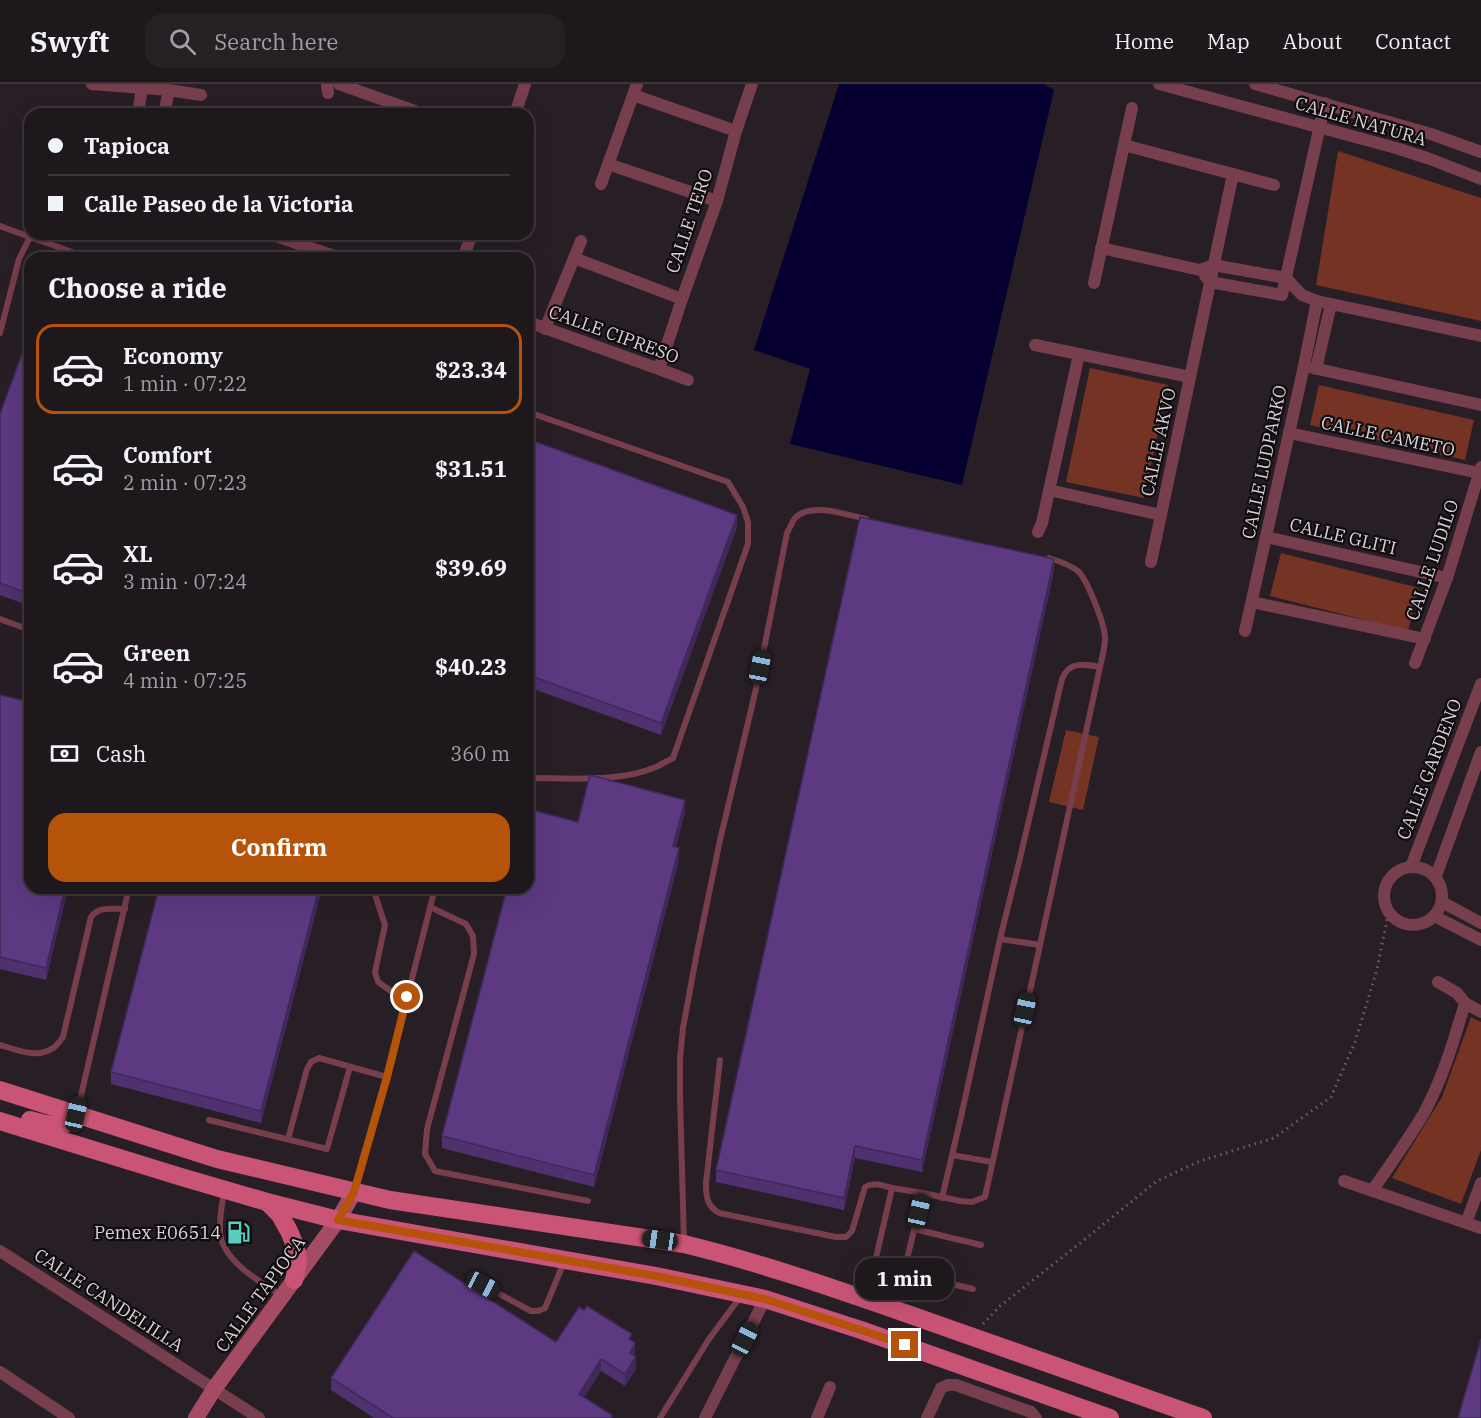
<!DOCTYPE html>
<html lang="en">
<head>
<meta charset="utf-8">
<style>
  :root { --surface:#1e171c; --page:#262025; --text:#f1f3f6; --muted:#a19fa3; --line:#3c363b; --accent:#b45309 }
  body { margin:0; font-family:"IBM Plex Serif",serif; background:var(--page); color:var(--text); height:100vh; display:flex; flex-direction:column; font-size:22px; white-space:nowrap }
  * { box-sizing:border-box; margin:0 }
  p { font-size:20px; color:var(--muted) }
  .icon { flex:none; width:33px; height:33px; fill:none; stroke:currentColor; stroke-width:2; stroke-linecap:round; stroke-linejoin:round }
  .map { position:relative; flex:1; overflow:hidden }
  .panel { position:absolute; left:24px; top:168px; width:510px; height:642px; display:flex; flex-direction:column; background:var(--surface); border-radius:18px; box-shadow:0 6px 24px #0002,0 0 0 2px var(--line) }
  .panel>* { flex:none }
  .hud { position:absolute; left:24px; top:24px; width:510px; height:132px; border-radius:18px; box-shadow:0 6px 24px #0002,0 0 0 2px var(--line); display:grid; align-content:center; height:132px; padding:0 24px; background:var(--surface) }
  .end { position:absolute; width:27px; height:27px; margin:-14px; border:8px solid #b45309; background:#fff; box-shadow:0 0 0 3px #fff }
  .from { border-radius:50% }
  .bubble { position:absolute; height:42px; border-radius:18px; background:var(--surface); box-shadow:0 6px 24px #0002,0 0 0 2px var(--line); font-size:20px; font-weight:700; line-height:42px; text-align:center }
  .car { position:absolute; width:18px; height:36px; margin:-18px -9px; border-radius:8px; box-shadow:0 0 4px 2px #0007; background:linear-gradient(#222 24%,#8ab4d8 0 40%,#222 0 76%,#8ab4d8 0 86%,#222 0) }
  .hud b { display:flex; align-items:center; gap:21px; height:57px; font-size:22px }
  .hud b+b { border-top:2px solid var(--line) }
  .hud i { width:15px; height:15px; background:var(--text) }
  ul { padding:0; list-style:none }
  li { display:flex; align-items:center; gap:18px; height:90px; margin:0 12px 9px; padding:0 12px; border:3px solid transparent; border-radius:18px }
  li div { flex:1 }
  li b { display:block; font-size:22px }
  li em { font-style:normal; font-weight:700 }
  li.on { border-color:var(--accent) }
  li>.icon { width:54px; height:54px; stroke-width:1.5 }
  h2 { padding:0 24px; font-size:27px; line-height:72px }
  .pay { display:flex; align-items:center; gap:15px; height:66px; padding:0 24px; font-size:22px }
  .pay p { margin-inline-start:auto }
  .cta { display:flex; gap:12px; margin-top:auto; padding:12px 24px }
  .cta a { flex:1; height:69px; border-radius:18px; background:var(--accent); color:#fff; font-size:24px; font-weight:700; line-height:69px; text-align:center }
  header { display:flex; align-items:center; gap:36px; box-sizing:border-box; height:84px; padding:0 30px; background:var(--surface); border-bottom:2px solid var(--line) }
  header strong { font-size:28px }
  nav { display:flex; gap:33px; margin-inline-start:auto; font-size:21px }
  .search { width:420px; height:54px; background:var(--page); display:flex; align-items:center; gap:15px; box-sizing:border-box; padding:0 21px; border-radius:18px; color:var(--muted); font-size:22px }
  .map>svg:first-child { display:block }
  .green { fill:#753323 }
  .water { fill:#05002f }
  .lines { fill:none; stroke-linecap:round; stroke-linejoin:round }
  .path { stroke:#686067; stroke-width:3; stroke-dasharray:1.5 4.5; stroke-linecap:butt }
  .lane { stroke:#773e4d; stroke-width:6 }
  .street { stroke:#773e4d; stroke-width:12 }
  .secondary { stroke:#a54b64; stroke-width:16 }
  .primary { stroke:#c95476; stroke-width:18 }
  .wall { fill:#4f316f }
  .shaded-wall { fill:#40285a }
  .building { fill:#5c3981; stroke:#40285a; stroke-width:1.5 }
  .route { stroke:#b45309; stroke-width:8 }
  .labels { text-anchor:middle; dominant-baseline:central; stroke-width:4.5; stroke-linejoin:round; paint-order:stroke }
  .street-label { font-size:18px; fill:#d9d3d8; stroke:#0f0b0e }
  .poi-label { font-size:18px; fill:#d9d3d8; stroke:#0f0b0e; text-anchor:end }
</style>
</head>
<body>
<header>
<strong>Swyft</strong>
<div class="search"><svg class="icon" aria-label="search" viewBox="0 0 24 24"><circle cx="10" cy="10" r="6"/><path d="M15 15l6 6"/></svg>Search here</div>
<nav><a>Home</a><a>Map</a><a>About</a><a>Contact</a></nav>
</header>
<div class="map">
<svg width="1481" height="1334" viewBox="0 0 1481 1334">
  <rect width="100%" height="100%" fill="#281f26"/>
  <g class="green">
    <polygon points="1338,67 1481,114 1481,237 1316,201"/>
    <polygon points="1090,284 1168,301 1144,414 1066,398"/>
    <polygon points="1319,301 1474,336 1465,376 1310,341"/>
    <polygon points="1281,469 1419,504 1408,547 1270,512"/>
    <polygon points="1066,646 1099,653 1083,726 1049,718"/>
    <polygon points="1471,933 1481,938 1481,1066 1461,1120 1392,1094 1442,1013"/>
  </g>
  <polygon class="water" points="839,0 1043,0 1054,6 962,401 790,360 810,285 754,266"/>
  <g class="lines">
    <polyline class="path" points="983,1240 1000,1222 1079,1160 1157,1097 1200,1077 1274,1054 1331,1013 1355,958 1376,889 1389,827"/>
    <g class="lane">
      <polyline points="0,142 30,153"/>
      <polyline points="0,249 19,175 30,153 89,174"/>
      <path d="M528,328L728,398L743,423L748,438V460L673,674C667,677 662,680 656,683C619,699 568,694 528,694"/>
      <polyline points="0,535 30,546"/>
      <polyline points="373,804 385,841 375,888 378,898 391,907 407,913"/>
      <polyline points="430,823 466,840 473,852 474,870 427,1045 425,1070 435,1087 588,1117"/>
      <path d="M1000,855L1021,770L1062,595C1069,577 1084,580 1100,583C1102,574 1105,564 1105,554C1105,541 1088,498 1079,488C1071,481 1059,477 1049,474"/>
      <polyline points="1040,861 1100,583"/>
      <path d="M0,961C17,966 37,975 53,964C57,962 60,957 63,953L91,833C99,822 111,825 125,825"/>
      <path d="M720,976L706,1099C706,1113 707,1122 719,1129L836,1153H846L852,1147L865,1103C874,1098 882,1101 892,1104"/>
      <polyline points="77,1029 129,804"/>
      <polyline points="209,1036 327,1065 350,983"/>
      <polyline points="288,1055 307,985 311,978 319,974 387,993"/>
      <polyline points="952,1071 992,1078"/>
      <polyline points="355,1105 387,993 435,804"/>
      <path d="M224,1107C222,1121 219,1135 220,1149C223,1177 260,1198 282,1212"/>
      <polyline points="923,1109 907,1175 912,1187 922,1193 973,1205"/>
      <polyline points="914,1145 981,1161"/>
      <path d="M684,1158L680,1013V974L683,944L697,868L720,756L756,605L787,449C790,444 792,437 796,433C813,418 846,431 866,435"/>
      <polyline points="483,1201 531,1227 538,1227 545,1224 564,1178"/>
      <polyline points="867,1213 892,1104 923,1109 960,1117 972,1118 985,1113 1040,861 1000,855 961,1033 942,1114"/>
      <polyline points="660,1334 709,1255 741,1212"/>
    </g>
    <g class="street">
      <polyline points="92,0 169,6 201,11"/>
      <polyline points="327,0 328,9"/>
      <polyline points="339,0 423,30"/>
      <polyline points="1159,0 1396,64 1430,75 1481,95"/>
      <polyline points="1255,0 1431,50 1481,68"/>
      <polyline points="633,11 736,47"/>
      <polyline points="138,30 142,4"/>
      <polyline points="164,30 169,6"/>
      <polyline points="515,30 525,0"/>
      <polyline points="1124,61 1274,101"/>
      <polyline points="608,80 717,117"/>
      <polyline points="601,100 637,0"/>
      <polyline points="270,150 340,174"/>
      <polyline points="1101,164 1200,186 1213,181 1286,194 1302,211 1317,217 1481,252"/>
      <polyline points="463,174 472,150"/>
      <polyline points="574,174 682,215"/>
      <polyline points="1205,192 1210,198 1282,211"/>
      <polyline points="1094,199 1132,24"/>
      <polyline points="1282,211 1325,19"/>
      <polyline points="528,238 659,285 688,296"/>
      <polyline points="545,245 581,157"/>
      <polyline points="1035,261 1190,293"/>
      <polyline points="1304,282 1481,321"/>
      <polyline points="659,285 682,215 717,117 736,47 752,0"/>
      <polyline points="1316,285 1331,220"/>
      <polyline points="1289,349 1479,389"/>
      <polyline points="1049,406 1161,431"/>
      <polyline points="1038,448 1042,439 1079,270"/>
      <polyline points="1266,453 1447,494"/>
      <polyline points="1151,478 1233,90"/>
      <polyline points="1252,518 1425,555"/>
      <polyline points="1245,547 1304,282 1317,217"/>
      <polyline points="1415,579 1447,494 1481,383"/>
      <circle cx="1413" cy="812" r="29"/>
      <polyline points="1411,783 1481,600"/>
      <polyline points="1436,792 1481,668"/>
      <polyline points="1442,818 1481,839"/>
      <polyline points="1434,832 1481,856"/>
      <polyline points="1438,898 1457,909 1465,919 1481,928"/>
      <polyline points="1344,1097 1481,1144"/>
      <path d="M1372,1107C1390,1081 1408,1056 1424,1029C1443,994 1454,956 1465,919"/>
      <polyline points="1466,1139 1481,1099"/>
      <polyline points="0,1167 259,1334"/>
      <polyline points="0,1288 69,1334"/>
      <polyline points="705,1334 765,1215"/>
      <polyline points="817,1334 830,1303"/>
      <polyline points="927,1334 941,1304 948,1301 956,1301 1031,1328 1036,1334"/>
    </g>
    <polyline class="secondary" points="196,1334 214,1305 338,1136 354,1108"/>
    <g class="primary">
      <path d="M0,1006L217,1075L390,1116L684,1160C770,1181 853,1211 936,1240C1025,1271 1114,1303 1203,1334"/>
      <path d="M30,1036C47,1040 66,1048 76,1030"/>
      <polyline points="0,1037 178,1092 267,1118 338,1136 656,1192 765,1215 861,1246 1110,1334"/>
      <polyline points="267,1118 280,1131 289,1147 296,1164 298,1178 294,1196"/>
    </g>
  </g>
  <g class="wall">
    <polygon points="30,248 30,522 0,511 0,330"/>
    <polygon points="528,355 737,443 661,651 528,603"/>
    <polygon points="1054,487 922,1088 855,1074 844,1126 716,1098 716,1086"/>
    <polygon points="0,611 68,804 46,896 0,885"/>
    <polygon points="685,728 676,763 679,776 594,1103 442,1064 442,1052 578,738"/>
    <polygon points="159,804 322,804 261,1039 111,1000 111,988"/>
    <polygon points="632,1257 635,1272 636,1285 625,1302 601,1287 584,1313 612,1334 374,1334 331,1306 331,1294 556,1258"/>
  </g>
  <g class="shaded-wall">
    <polygon points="737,431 737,443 661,651 661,639"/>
    <polygon points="1054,475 1054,487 922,1088 922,1076"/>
    <polygon points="685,716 685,728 673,775 673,762"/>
    <polygon points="679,764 679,776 594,1103 594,1091"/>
    <polygon points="65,804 68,804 46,896 46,884"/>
    <polygon points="319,804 322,804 261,1039 261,1027"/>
    <polygon points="855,1062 855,1074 844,1126 844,1114"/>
    <polygon points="635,1259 635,1272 630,1281 630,1269"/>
    <polygon points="636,1273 636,1285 625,1302 625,1290"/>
    <polygon points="601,1275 601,1287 579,1322 579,1310"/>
  </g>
  <g class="building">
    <polygon points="30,248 30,510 0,499 0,330"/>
    <polygon points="528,355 737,431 661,639 528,591"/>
    <polygon points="860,433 1054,475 922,1076 855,1062 844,1114 716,1086"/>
    <polygon points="0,611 30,618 30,804 65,804 46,884 0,873"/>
    <polygon points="590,691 685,716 673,762 679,764 594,1091 442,1052 507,804 528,804 528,725 578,738"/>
    <polygon points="159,804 319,804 261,1027 111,988"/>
    <polygon points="414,1167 556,1258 579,1223 584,1226 587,1222 632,1250 629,1255 635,1259 630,1269 636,1273 625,1290 601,1275 579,1310 612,1331 611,1334 393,1334 331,1294"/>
    <polygon points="1481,1255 1481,1334 1458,1334"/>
  </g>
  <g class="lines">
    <polyline class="route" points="407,913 387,993 354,1108 338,1136 656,1192 765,1215 861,1246 905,1261"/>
  </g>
  <defs>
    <symbol id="fuel-bare" viewBox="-9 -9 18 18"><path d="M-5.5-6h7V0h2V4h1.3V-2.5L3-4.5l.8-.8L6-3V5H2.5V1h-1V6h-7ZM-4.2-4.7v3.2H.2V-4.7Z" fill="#59cebf" stroke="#0f0b0e" stroke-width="2.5" paint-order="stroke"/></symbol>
  </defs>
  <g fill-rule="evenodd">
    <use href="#fuel-bare" x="222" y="1132" width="33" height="33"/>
  </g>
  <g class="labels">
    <g class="street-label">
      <text transform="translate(1361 37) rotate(16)">CALLE NATURA</text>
      <text transform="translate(689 137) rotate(-71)">CALLE TERO</text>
      <text transform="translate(614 250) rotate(20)">CALLE CIPRESO</text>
      <text transform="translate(1388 352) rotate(12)">CALLE CAMETO</text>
      <text transform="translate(1158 358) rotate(-78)">CALLE AKVO</text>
      <text transform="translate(1264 378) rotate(-78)">CALLE LUDPARKO</text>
      <text transform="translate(1343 452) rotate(13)">CALLE GLITI</text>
      <text transform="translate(1432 476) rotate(-71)">CALLE LUDILO</text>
      <text transform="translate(1429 685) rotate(-69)">CALLE GARDENO</text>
      <text transform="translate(260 1210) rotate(-54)">CALLE TAPIOCA</text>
      <text transform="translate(109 1216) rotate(33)">CALLE CANDELILLA</text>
    </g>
    <g class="poi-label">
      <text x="221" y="1148">Pemex E06514</text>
    </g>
  </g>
</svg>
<i class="end from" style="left:407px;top:913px"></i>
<i class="end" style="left:905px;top:1261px"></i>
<div class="bubble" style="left:855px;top:1174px;width:99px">1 min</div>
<i class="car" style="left:760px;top:583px;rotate:11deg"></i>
<i class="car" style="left:1025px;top:926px;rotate:12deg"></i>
<i class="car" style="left:76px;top:1030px;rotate:13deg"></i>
<i class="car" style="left:919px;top:1127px;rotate:13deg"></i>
<i class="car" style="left:660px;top:1156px;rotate:278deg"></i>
<i class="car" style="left:483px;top:1201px;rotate:118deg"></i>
<i class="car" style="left:745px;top:1255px;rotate:27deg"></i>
<div class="hud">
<b><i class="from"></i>Tapioca</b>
<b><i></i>Calle Paseo de la Victoria</b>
</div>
<section class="panel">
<h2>Choose a ride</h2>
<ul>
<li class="on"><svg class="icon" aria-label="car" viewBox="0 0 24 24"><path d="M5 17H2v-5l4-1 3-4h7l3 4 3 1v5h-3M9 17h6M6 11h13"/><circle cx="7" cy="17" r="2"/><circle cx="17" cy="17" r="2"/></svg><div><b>Economy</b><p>1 min · 07:22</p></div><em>$23.34</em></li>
<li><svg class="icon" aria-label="car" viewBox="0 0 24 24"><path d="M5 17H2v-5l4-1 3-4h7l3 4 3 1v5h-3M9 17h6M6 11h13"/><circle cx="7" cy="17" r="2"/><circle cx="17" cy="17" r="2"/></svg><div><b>Comfort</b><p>2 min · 07:23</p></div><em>$31.51</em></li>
<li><svg class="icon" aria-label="car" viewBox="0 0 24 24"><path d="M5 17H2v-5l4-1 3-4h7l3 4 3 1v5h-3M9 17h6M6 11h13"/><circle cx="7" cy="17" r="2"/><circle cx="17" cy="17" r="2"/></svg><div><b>XL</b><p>3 min · 07:24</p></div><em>$39.69</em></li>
<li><svg class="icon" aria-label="car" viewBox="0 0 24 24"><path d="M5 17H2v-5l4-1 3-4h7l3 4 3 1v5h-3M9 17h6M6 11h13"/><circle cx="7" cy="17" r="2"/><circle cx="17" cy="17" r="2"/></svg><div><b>Green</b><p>4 min · 07:25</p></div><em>$40.23</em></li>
</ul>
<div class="pay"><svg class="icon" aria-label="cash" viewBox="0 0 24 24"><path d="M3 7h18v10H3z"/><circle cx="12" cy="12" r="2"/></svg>Cash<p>360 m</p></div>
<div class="cta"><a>Confirm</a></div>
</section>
</div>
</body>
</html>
